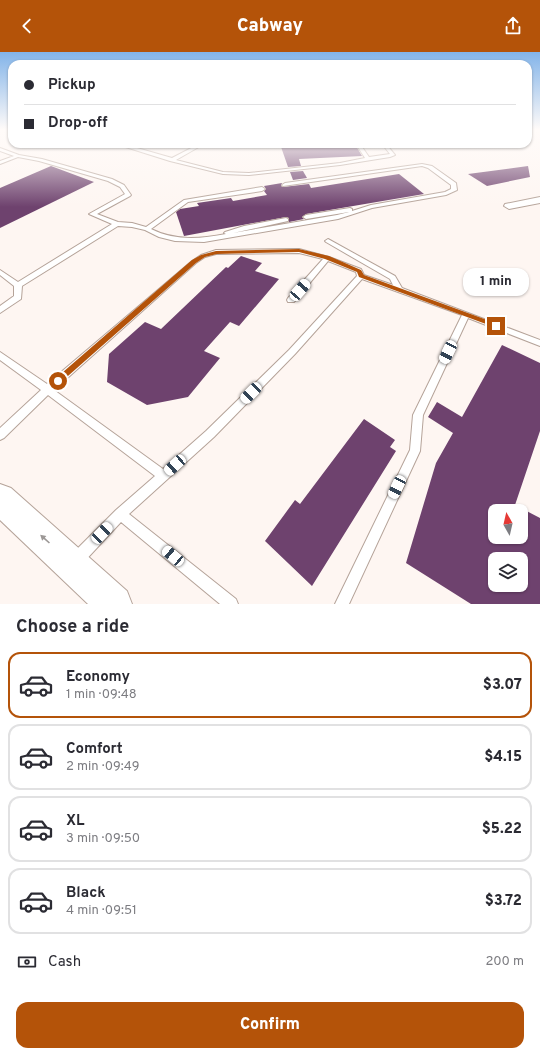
<!DOCTYPE html>
<html lang="en">
<head>
<meta charset="utf-8">
<style>
  :root { --surface:#fff; --page:#f7f7f7; --text:#2b2b33; --muted:#7c7c81; --line:#e1e1e2; --accent:#b45309 }
  body { margin:0; font-family:Overpass,sans-serif; background:var(--page); color:var(--text); height:100vh; display:flex; flex-direction:column; font-size:15px; white-space:nowrap }
  * { box-sizing:border-box; margin:0 }
  p { font-size:13px; color:var(--muted) }
  .icon { flex:none; width:22px; height:22px; fill:none; stroke:currentColor; stroke-width:2; stroke-linecap:round; stroke-linejoin:round }
  .map { position:relative; height:552px; overflow:hidden }
  .panel { display:flex; flex-direction:column; background:var(--surface); flex:1 }
  .panel>* { flex:none }
  .top-card { position:absolute; left:8px; top:8px; width:524px; height:88px; border-radius:12px; box-shadow:0 1px 3px #0004; display:grid; align-content:center; height:88px; padding:0 16px; background:var(--surface) }
  .needle { width:26px; rotate:352deg }
  .tools { position:absolute; left:488px; top:452px; display:grid; gap:8px }
  .tools a { display:grid; place-items:center; width:40px; height:40px; border-radius:8px; background:var(--surface); box-shadow:0 1px 3px #0004; font-size:20px }
  .end { position:absolute; width:18px; height:18px; margin:-9px; border:5px solid #b45309; background:#fff; box-shadow:0 0 0 2px #fff }
  .from { border-radius:50% }
  .bubble { position:absolute; height:28px; border-radius:12px; background:var(--surface); box-shadow:0 1px 3px #0004; font-size:13px; font-weight:800; line-height:28px; text-align:center }
  .car { position:absolute; width:12px; height:24px; margin:-12px -6px; border-radius:5px; box-shadow:0 0 3px 1px #0007; background:linear-gradient(#fff 24%,#345 0 40%,#fff 0 76%,#345 0 86%,#fff 0) }
  .top-card b { display:flex; align-items:center; gap:14px; height:38px; font-size:15px }
  .top-card b+b { border-top:1px solid var(--line) }
  .top-card i { width:10px; height:10px; background:var(--text) }
  ul { padding:0; list-style:none }
  li { display:flex; align-items:center; gap:12px; height:66px; margin:0 8px 6px; padding:0 8px; border:2px solid var(--line); border-radius:12px }
  li div { flex:1 }
  li b { display:block; font-size:15px }
  li em { font-style:normal; font-weight:800 }
  li.selected { border-color:var(--accent) }
  li>.icon { width:36px; height:36px; stroke-width:1.5 }
  h2 { padding:0 16px; font-size:18px; line-height:48px }
  .pay { display:flex; align-items:center; gap:10px; height:44px; padding:0 16px; font-size:15px }
  .pay p { margin-inline-start:auto }
  .action { display:flex; gap:8px; margin-top:auto; padding:8px 16px }
  .action a { flex:1; height:46px; border-radius:12px; background:var(--accent); color:#fff; font-size:16px; font-weight:800; line-height:46px; text-align:center }
  header { display:flex; justify-content:space-between; align-items:center; height:52px; padding:0 16px; background:var(--accent); color:#fff; font-size:18px; font-weight:800 }
  .map>svg:first-child { display:block }
  .building { fill:#6e426e; fill-rule:evenodd }
  .lines { fill:none; stroke-linecap:round; stroke-linejoin:round }
  .service-casing { stroke:#b5a399; stroke-width:2 }
  .minor-casing { stroke:#b5a399; stroke-width:2 }
  .secondary-casing { stroke:#b5a399; stroke-width:2 }
  .service { fill:#fff; fill-rule:evenodd }
  .minor { fill:#fff; fill-rule:evenodd }
  .secondary { fill:#fff; fill-rule:evenodd }
  .oneway { fill:#9c9896 }
  .route { fill:#b45309 }
</style>
</head>
<body>
<header><svg class="icon" aria-label="back" viewBox="0 0 24 24"><path d="M15 5l-7 7 7 7"/></svg>Cabway<svg class="icon" aria-label="share" viewBox="0 0 24 24"><path d="M12 15V3M7 8l5-5 5 5M5 13v7h14v-7"/></svg></header>
<div class="map">
<svg width="540" height="552" viewBox="0 0 540 552">
  <rect width="100%" height="100%" fill="#fef6f2"/>
  <g class="building">
    <polygon points="280,92 355,92 362,104 299,107 301,114 288,115"/>
    <polygon points="51,114 94,130 0,176 0,136"/>
    <polygon points="528,114 530,125 487,134 468,122"/>
    <polygon points="303,119 307,126 293,128 290,120"/>
    <polygon points="399,122 424,142 306,162 302,165 304,167 289,170 289,166 286,165 184,184 176,160 180,157 199,154 197,151 231,146 233,149 267,143 264,139 266,137 264,134 282,131 281,134 283,135 309,132 311,136"/>
    <polygon points="241,204 262,211 255,219 279,227 239,274 230,270 204,299 220,306 188,345 147,353 107,330 109,302 145,270 161,277 226,215 228,216"/>
    <path d="M502,293L540,311V379L515,453L540,466V552H471L406,511L436,411L453,381L428,365L437,350L462,365ZM495,459H521V485H495ZM495,507H521V533H495Z"/>
    <polygon points="364,367 395,388 390,395 396,399 312,534 265,489 295,448 300,452"/>
  </g>
  <g class="lines">
    <defs>
      <g id="service">
        <polygon points="116,92 123,92 172,106 199,92 204,92 176,108 223,120 249,121 340,111 365,106 356,92 360,92 369,105 390,102 382,92 386,92 395,103 390,105 340,113 249,123 223,122 170,109"/>
        <path d="M0,96L19,103L42,107L112,127L124,133L131,143L130,144L97,162L118,170L132,171L146,175L184,148L262,135L265,137L262,139L188,150L151,177C175,189 200,187 226,182L224,181L225,180L244,174L286,166L288,167V169L233,181L337,163L349,160L306,167L303,165L306,163L350,156L352,157V159L371,153L445,140L451,137V133L428,116L422,114L283,134L282,133L285,131L422,112L432,114L456,131L457,138L446,143L372,156L338,167L204,190L175,189L159,185L145,178L132,175L118,174L22,234L21,247L0,261V254L14,244V234L0,223V218L18,230L112,172L89,162L125,142L120,135L108,129L39,109L18,105L0,112V109L14,104L0,99Z"/>
        <path d="M328,187L395,224L402,236L540,288V294L468,266L423,363L420,399L349,552H335L410,398L413,363L462,263L362,227L295,302L214,385L129,462L236,547L238,552H220L121,470L81,513L76,514L71,513L70,508L71,503L116,458L155,424L48,343L4,386L0,388V376L41,338L0,308V300L47,332L192,209L201,203L216,198L299,197L329,205L361,217L364,223L393,233L390,227L326,190L325,189ZM299,201L323,207L288,246L287,248L288,250H294L328,209L356,220L357,224L289,298L206,379L163,417L54,338L196,211L205,205L216,202Z"/>
      </g>
      <polygon id="minor" points="540,145 540,151 509,157 504,154 505,152"/>
      <polygon id="secondary" points="0,432 11,436 127,539 132,552 88,552 0,468"/>
    </defs>
    <use href="#service" class="service-casing"/>
    <use href="#minor" class="minor-casing"/>
    <use href="#secondary" class="secondary-casing"/>
    <use href="#service" class="service"/>
    <use href="#minor" class="minor"/>
    <use href="#secondary" class="secondary"/>
  </g>
  <defs><path id="oneway-solid" d="M-6-.8H1V-3.2L6.5 0L1 3.2V.8H-6Z"/></defs>
  <use class="oneway" href="#oneway-solid" transform="translate(45 487) rotate(-138)"/>
  <linearGradient id="sky" x2="0" y2="1"><stop stop-color="#83b4e9"/><stop offset="0.5" stop-color="#fffbf9"/><stop offset="1" stop-color="#fffbf9" stop-opacity="0"/></linearGradient>
  <rect width="540" height="155" fill="url(#sky)"/>
  <polygon class="route" points="299,197 329,204 361,218 364,223 498,272 499,274 496,276 494,275 359,225 357,220 325,207 299,200 217,202 205,205 196,211 60,331 55,331 55,327 192,208 201,203 216,199"/>
</svg>
<div class="tools">
<a><svg class="needle" viewBox="-14 -14 28 28"><path d="M0-13l5 13h-10z" fill="#e53935"/><path d="M0 13l5-13h-10z" fill="#7c7c81"/></svg></a>
<a><svg class="icon" aria-label="layers" viewBox="0 0 24 24"><path d="M12 4l9 5-9 5-9-5zM3 14l9 5 9-5"/></svg></a>
</div>
<i class="end from" style="left:58px;top:329px"></i>
<i class="end" style="left:496px;top:274px"></i>
<div class="bubble" style="left:463px;top:216px;width:66px">1 min</div>
<i class="car" style="left:300px;top:238px;rotate:41deg"></i>
<i class="car" style="left:448px;top:300px;rotate:206deg"></i>
<i class="car" style="left:251px;top:341px;rotate:225deg"></i>
<i class="car" style="left:175px;top:413px;rotate:228deg"></i>
<i class="car" style="left:397px;top:435px;rotate:206deg"></i>
<i class="car" style="left:102px;top:481px;rotate:44deg"></i>
<i class="car" style="left:173px;top:504px;rotate:310deg"></i>
<div class="top-card">
<b><i class="from"></i>Pickup</b>
<b><i></i>Drop-off</b>
</div>
</div>
<section class="panel">
<h2>Choose a ride</h2>
<ul>
<li class="selected"><svg class="icon" aria-label="car" viewBox="0 0 24 24"><path d="M5 17H2v-5l4-1 3-4h7l3 4 3 1v5h-3M9 17h6M6 11h13"/><circle cx="7" cy="17" r="2"/><circle cx="17" cy="17" r="2"/></svg><div><b>Economy</b><p>1 min · 09:48</p></div><em>$3.07</em></li>
<li><svg class="icon" aria-label="car" viewBox="0 0 24 24"><path d="M5 17H2v-5l4-1 3-4h7l3 4 3 1v5h-3M9 17h6M6 11h13"/><circle cx="7" cy="17" r="2"/><circle cx="17" cy="17" r="2"/></svg><div><b>Comfort</b><p>2 min · 09:49</p></div><em>$4.15</em></li>
<li><svg class="icon" aria-label="car" viewBox="0 0 24 24"><path d="M5 17H2v-5l4-1 3-4h7l3 4 3 1v5h-3M9 17h6M6 11h13"/><circle cx="7" cy="17" r="2"/><circle cx="17" cy="17" r="2"/></svg><div><b>XL</b><p>3 min · 09:50</p></div><em>$5.22</em></li>
<li><svg class="icon" aria-label="car" viewBox="0 0 24 24"><path d="M5 17H2v-5l4-1 3-4h7l3 4 3 1v5h-3M9 17h6M6 11h13"/><circle cx="7" cy="17" r="2"/><circle cx="17" cy="17" r="2"/></svg><div><b>Black</b><p>4 min · 09:51</p></div><em>$3.72</em></li>
</ul>
<div class="pay"><svg class="icon" aria-label="cash" viewBox="0 0 24 24"><path d="M3 7h18v10H3z"/><circle cx="12" cy="12" r="2"/></svg>Cash<p>200 m</p></div>
<div class="action"><a>Confirm</a></div>
</section>
</body>
</html>
